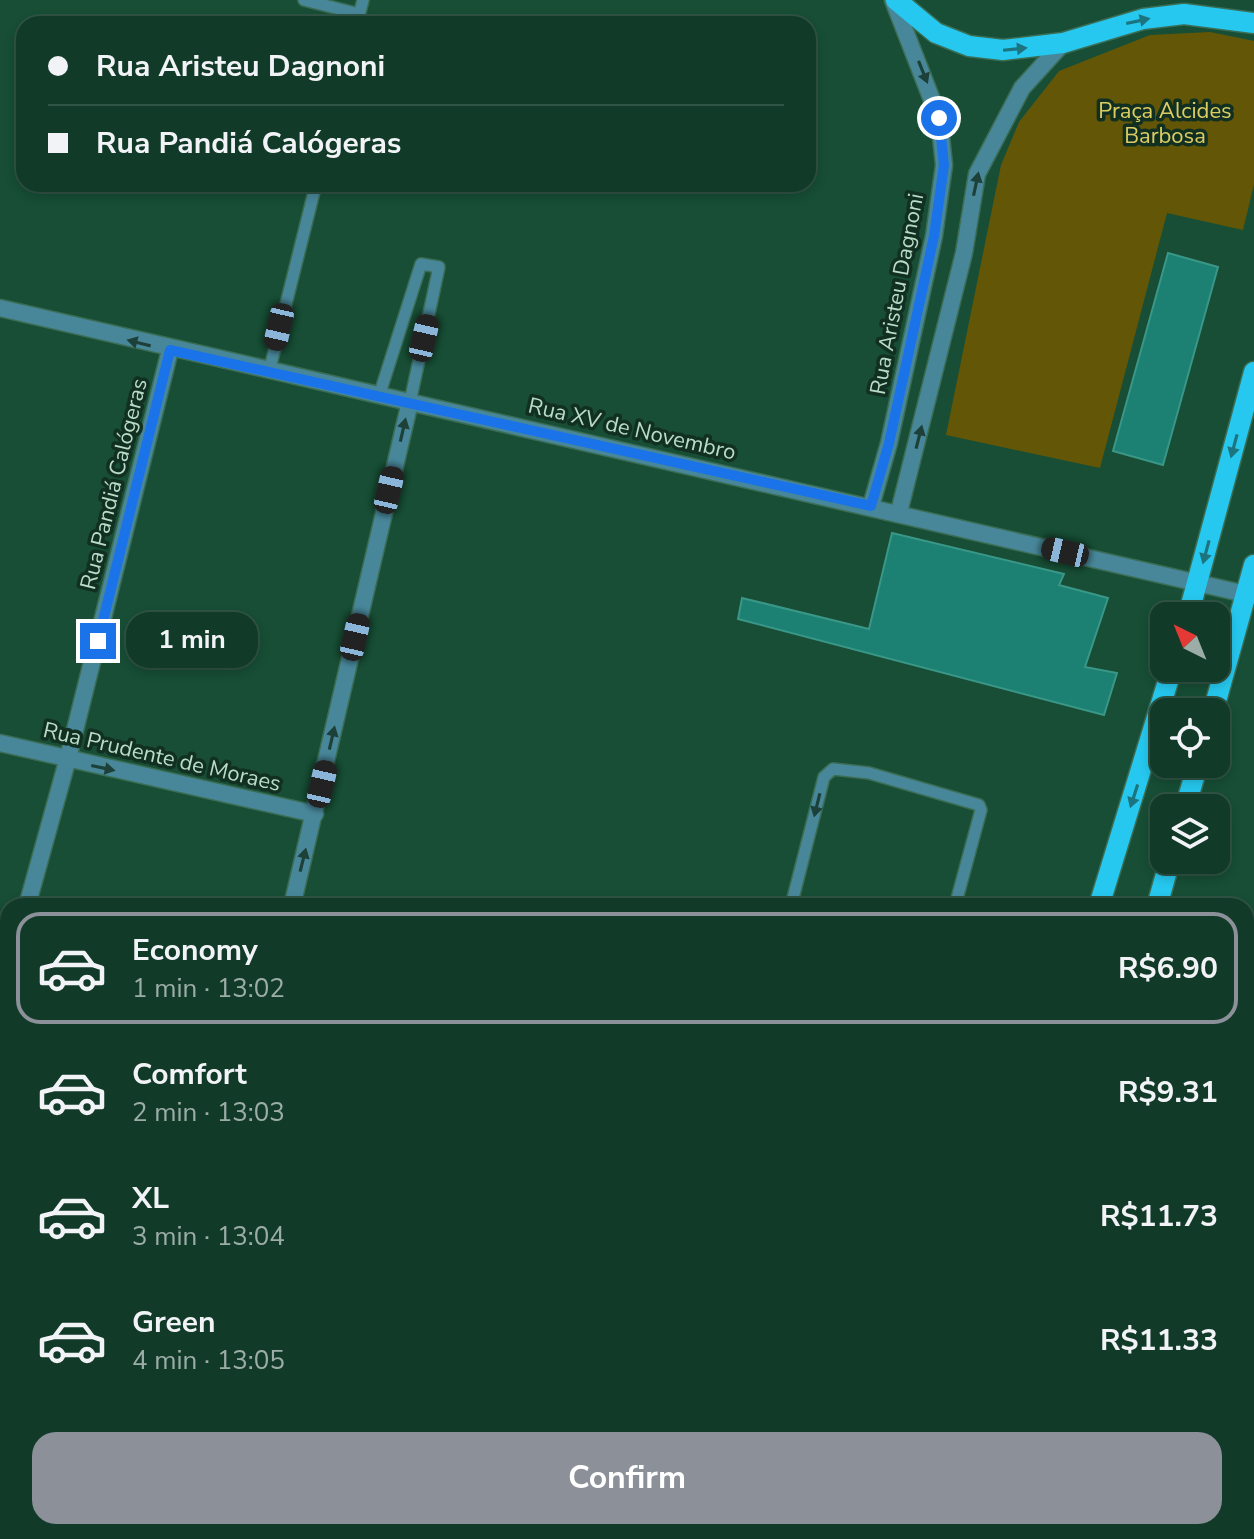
<!DOCTYPE html>
<html lang="en">
<head>
<meta charset="utf-8">
<style>
  :root { --surface:#113a28; --page:#1a4130; --text:#f1f3f6; --muted:#9cada8; --line:#305445; --accent:#8c9099 }
  body { margin:0; font-family:"Nunito Sans",sans-serif; background:var(--page); color:var(--text); height:100vh; display:flex; flex-direction:column; font-size:30px; white-space:nowrap }
  * { box-sizing:border-box; margin:0 }
  p { font-size:26px; color:var(--muted) }
  .icon { flex:none; width:44px; height:44px; fill:none; stroke:currentColor; stroke-width:2; stroke-linecap:round; stroke-linejoin:round }
  .map { position:relative; flex:1; overflow:hidden }
  .sheet { position:absolute; left:0px; top:898px; width:1254px; height:642px; display:flex; flex-direction:column; background:var(--surface); border-radius:24px 24px 0 0; box-shadow:0 4px 12px #0003,0 0 0 2px var(--line) }
  .sheet>* { flex:none }
  .top-card { position:absolute; left:16px; top:16px; width:800px; height:176px; border-radius:24px; box-shadow:0 4px 12px #0003,0 0 0 2px var(--line); display:grid; align-content:center; height:176px; padding:0 32px; background:var(--surface) }
  .needle { width:52px; rotate:317deg }
  .buttons { position:absolute; left:1150px; top:602px; display:grid; gap:16px }
  .buttons a { display:grid; place-items:center; width:80px; height:80px; border-radius:16px; background:var(--surface); box-shadow:0 4px 12px #0003,0 0 0 2px var(--line); font-size:40px }
  .end { position:absolute; width:36px; height:36px; margin:-18px; border:10px solid #1a73e8; background:#fff; box-shadow:0 0 0 4px #fff }
  .from { border-radius:50% }
  .bubble { position:absolute; height:56px; border-radius:24px; background:var(--surface); box-shadow:0 4px 12px #0003,0 0 0 2px var(--line); font-size:26px; font-weight:700; line-height:56px; text-align:center }
  .car { position:absolute; width:24px; height:48px; margin:-24px -12px; border-radius:10px; box-shadow:0 0 6px 2px #0007; background:linear-gradient(#222 24%,#8ab4d8 0 40%,#222 0 76%,#8ab4d8 0 86%,#222 0) }
  .top-card b { display:flex; align-items:center; gap:28px; height:76px; font-size:30px }
  .top-card b+b { border-top:2px solid var(--line) }
  .top-card i { width:20px; height:20px; background:var(--text) }
  ul { padding:14px 0 0; list-style:none }
  li { display:flex; align-items:center; gap:24px; height:112px; margin:0 16px 12px; padding:0 16px; border:4px solid transparent; border-radius:24px }
  li div { flex:1 }
  li b { display:block; font-size:30px }
  li em { font-style:normal; font-weight:700 }
  li.on { border-color:var(--accent) }
  li>.icon { width:72px; height:72px; stroke-width:1.5 }
  .button { display:flex; gap:16px; margin-top:auto; padding:16px 32px }
  .button a { flex:1; height:92px; border-radius:24px; background:var(--accent); color:#fff; font-size:32px; font-weight:700; line-height:92px; text-align:center }
  .map>svg:first-child { display:block }
  .green { fill:#635707 }
  .lines { fill:none; stroke-linecap:round; stroke-linejoin:round }
  .river { stroke:#201d55; stroke-width:48 }
  .building { fill:#1c8172; stroke:#3a9787; stroke-width:2 }
  .service-casing { stroke:#3b6d55; stroke-width:14 }
  .minor-casing { stroke:#3b6d55; stroke-width:19 }
  .secondary-casing { stroke:#3b6d55; stroke-width:19 }
  .primary-casing { stroke:#3b6d55; stroke-width:23 }
  .service { stroke:#48879a; stroke-width:11 }
  .minor { stroke:#48879a; stroke-width:16 }
  .secondary { stroke:#3dacca; stroke-width:16 }
  .primary { stroke:#26c8ef; stroke-width:20 }
  .oneway { fill:#1b747e }
  .oneway2 { fill:#1d4139 }
  .route { stroke:#1a73e8; stroke-width:10 }
  .labels { text-anchor:middle; dominant-baseline:central; stroke-width:7; stroke-linejoin:round; paint-order:stroke }
  .park-label { font-size:22px; fill:#ddcc62; stroke:#123021 }
  .street-label { font-size:22px; fill:#b9dcc8; stroke:#123021 }
</style>
</head>
<body>
<div class="map">
<svg width="1254" height="1539" viewBox="0 0 1254 1539">
  <rect width="100%" height="100%" fill="#174e35"/>
  <polygon class="green" points="1210,32 1254,41 1254,184 1243,230 1167,213 1100,468 946,435 1001,165 1019,122 1059,71 1150,35"/>
  <g class="lines">
    <g class="river">
      <polyline points="0,1243 8,1247"/>
      <polyline points="444,1532 451,1539"/>
    </g>
  </g>
  <g class="building">
    <polygon points="1168,253 1218,267 1163,465 1113,451"/>
    <polygon points="892,533 1064,574 1059,585 1108,598 1085,667 1117,673 1104,715 738,619 742,598 869,629"/>
    <polygon points="1246,958 1254,960 1254,994 1246,992"/>
    <polygon points="135,1532 163,1532 172,1539 129,1539"/>
  </g>
  <g class="lines">
    <defs>
      <g id="service">
        <polyline points="304,0 359,14"/>
        <polyline points="357,24 363,0"/>
        <polyline points="269,372 316,184"/>
        <polyline points="379,396 421,264 439,267 410,402"/>
        <polyline points="791,906 824,777 833,769 869,773 979,805 981,810 955,906"/>
      </g>
      <g id="minor">
        <polyline points="0,308 1254,596"/>
        <polyline points="871,506 889,443 934,236 944,165 939,118 893,0"/>
        <polyline points="899,512 964,253 977,174 1022,88 1063,43"/>
        <polyline points="0,743 315,814"/>
        <polyline points="27,906 68,758 170,350"/>
        <polyline points="292,906 410,402"/>
        <polyline points="0,1005 8,972"/>
        <polyline points="778,1539 779,1532"/>
      </g>
      <g id="secondary">
        <polyline points="0,1145 8,1146"/>
        <polyline points="1246,1479 1254,1481"/>
      </g>
      <g id="primary">
        <polyline points="896,0 936,33 969,46 1003,50 1063,43 1143,19 1184,14 1254,23"/>
        <polyline points="1188,616 1254,372"/>
        <polyline points="1213,712 1254,565"/>
        <polyline points="1185,808 1198,764"/>
        <polyline points="1099,906 1172,668"/>
        <polyline points="1157,906 1170,860"/>
        <polyline points="928,1539 929,1532"/>
        <polyline points="994,1539 996,1532"/>
      </g>
    </defs>
    <use href="#service" class="service-casing"/>
    <use href="#minor" class="minor-casing"/>
    <use href="#secondary" class="secondary-casing"/>
    <use href="#primary" class="primary-casing"/>
    <use href="#service" class="service"/>
    <use href="#minor" class="minor"/>
    <use href="#secondary" class="secondary"/>
    <use href="#primary" class="primary"/>
  </g>
  <defs><path id="oneway-solid" d="M-6-.8H1V-3.2L6.5 0L1 3.2V.8H-6Z" transform="scale(2)"/></defs>
  <g class="oneway">
    <use href="#oneway-solid" transform="translate(1138 21) rotate(-12)"/>
    <use href="#oneway-solid" transform="translate(1015 49) rotate(-6)"/>
    <use href="#oneway-solid" transform="translate(1234 446) rotate(105)"/>
    <use href="#oneway-solid" transform="translate(1206 552) rotate(105)"/>
    <use href="#oneway-solid" transform="translate(1134 796) rotate(108)"/>
  </g>
  <g class="oneway2">
    <use href="#oneway-solid" transform="translate(923 72) rotate(68)"/>
    <use href="#oneway-solid" transform="translate(976 184) rotate(-78)"/>
    <use href="#oneway-solid" transform="translate(139 343) rotate(-166)"/>
    <use href="#oneway-solid" transform="translate(403 430) rotate(-77)"/>
    <use href="#oneway-solid" transform="translate(919 437) rotate(-76)"/>
    <use href="#oneway-solid" transform="translate(332 738) rotate(-77)"/>
    <use href="#oneway-solid" transform="translate(103 768) rotate(12)"/>
    <use href="#oneway-solid" transform="translate(817 805) rotate(104)"/>
    <use href="#oneway-solid" transform="translate(303 860) rotate(-76)"/>
  </g>
  <g class="lines">
    <polyline class="route" points="98,641 170,350 871,506 889,443 934,236 944,165 939,118"/>
  </g>
  <g class="labels">
    <g class="park-label">
      <text x="1165" y="111">Praça Alcides<tspan x="1165" dy="25">Barbosa</tspan></text>
    </g>
    <g class="street-label">
      <text transform="translate(897 294) rotate(-79)">Rua Aristeu Dagnoni</text>
      <text transform="translate(632 429) rotate(13)">Rua XV de Novembro</text>
      <text transform="translate(114 484) rotate(-76)">Rua Pandiá Calógeras</text>
      <text transform="translate(162 757) rotate(13)">Rua Prudente de Moraes</text>
    </g>
  </g>
</svg>
<div class="buttons">
<a><svg class="needle" viewBox="-14 -14 28 28"><path d="M0-13l5 13h-10z" fill="#e53935"/><path d="M0 13l5-13h-10z" fill="#9cada8"/></svg></a>
<a><svg class="icon" aria-label="locate" viewBox="0 0 24 24"><circle cx="12" cy="12" r="6"/><path d="M12 2v4M12 18v4M2 12h4M18 12h4"/></svg></a>
<a><svg class="icon" aria-label="layers" viewBox="0 0 24 24"><path d="M12 4l9 5-9 5-9-5zM3 14l9 5 9-5"/></svg></a>
</div>
<i class="end from" style="left:939px;top:118px"></i>
<i class="end" style="left:98px;top:641px"></i>
<div class="bubble" style="left:126px;top:612px;width:132px">1 min</div>
<i class="car" style="left:279px;top:327px;rotate:193deg"></i>
<i class="car" style="left:424px;top:338px;rotate:13deg"></i>
<i class="car" style="left:389px;top:490px;rotate:13deg"></i>
<i class="car" style="left:1065px;top:552px;rotate:283deg"></i>
<i class="car" style="left:355px;top:637px;rotate:13deg"></i>
<i class="car" style="left:322px;top:784px;rotate:13deg"></i>
<div class="top-card">
<b><i class="from"></i>Rua Aristeu Dagnoni</b>
<b><i></i>Rua Pandiá Calógeras</b>
</div>
<section class="sheet">
<ul>
<li class="on"><svg class="icon" aria-label="car" viewBox="0 0 24 24"><path d="M5 17H2v-5l4-1 3-4h7l3 4 3 1v5h-3M9 17h6M6 11h13"/><circle cx="7" cy="17" r="2"/><circle cx="17" cy="17" r="2"/></svg><div><b>Economy</b><p>1 min · 13:02</p></div><em>R$6.90</em></li>
<li><svg class="icon" aria-label="car" viewBox="0 0 24 24"><path d="M5 17H2v-5l4-1 3-4h7l3 4 3 1v5h-3M9 17h6M6 11h13"/><circle cx="7" cy="17" r="2"/><circle cx="17" cy="17" r="2"/></svg><div><b>Comfort</b><p>2 min · 13:03</p></div><em>R$9.31</em></li>
<li><svg class="icon" aria-label="car" viewBox="0 0 24 24"><path d="M5 17H2v-5l4-1 3-4h7l3 4 3 1v5h-3M9 17h6M6 11h13"/><circle cx="7" cy="17" r="2"/><circle cx="17" cy="17" r="2"/></svg><div><b>XL</b><p>3 min · 13:04</p></div><em>R$11.73</em></li>
<li><svg class="icon" aria-label="car" viewBox="0 0 24 24"><path d="M5 17H2v-5l4-1 3-4h7l3 4 3 1v5h-3M9 17h6M6 11h13"/><circle cx="7" cy="17" r="2"/><circle cx="17" cy="17" r="2"/></svg><div><b>Green</b><p>4 min · 13:05</p></div><em>R$11.33</em></li>
</ul>
<div class="button"><a>Confirm</a></div>
</section>
</div>
</body>
</html>
